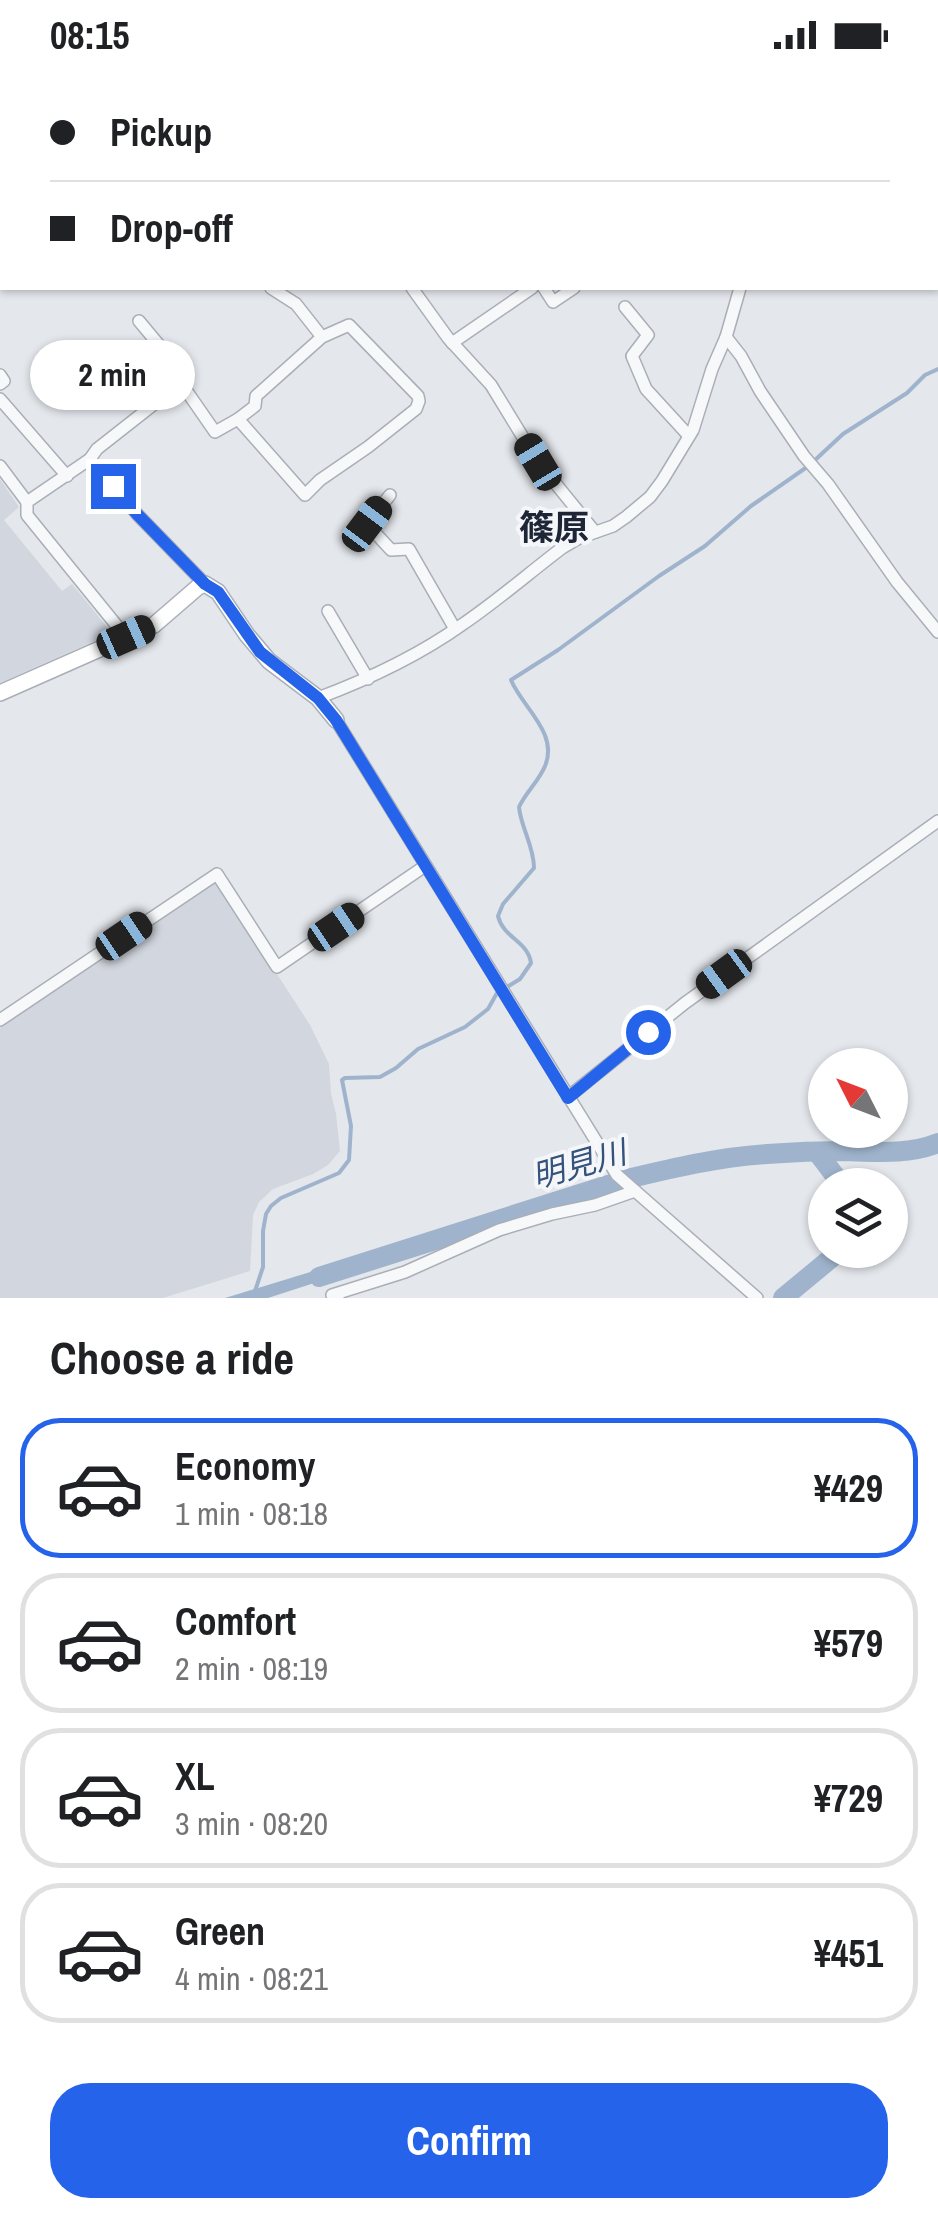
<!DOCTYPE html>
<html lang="en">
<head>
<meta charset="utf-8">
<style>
  :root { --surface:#fff; --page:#f2f2f2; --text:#202124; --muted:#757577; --line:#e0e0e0; --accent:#2563eb }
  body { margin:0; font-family:"Archivo Narrow","Noto Sans JP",sans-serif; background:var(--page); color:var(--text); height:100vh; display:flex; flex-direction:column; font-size:38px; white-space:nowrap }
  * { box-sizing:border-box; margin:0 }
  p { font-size:32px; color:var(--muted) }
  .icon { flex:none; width:55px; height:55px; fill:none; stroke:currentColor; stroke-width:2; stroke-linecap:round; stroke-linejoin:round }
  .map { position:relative; height:1228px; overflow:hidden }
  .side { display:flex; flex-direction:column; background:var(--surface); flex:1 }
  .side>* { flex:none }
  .guide { position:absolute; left:0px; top:0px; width:940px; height:220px; box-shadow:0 2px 8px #0004; display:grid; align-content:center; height:220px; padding:0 50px; background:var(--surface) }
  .needle { width:65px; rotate:312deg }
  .fabs { position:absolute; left:808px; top:978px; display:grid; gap:20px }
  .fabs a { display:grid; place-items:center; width:100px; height:100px; border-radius:50%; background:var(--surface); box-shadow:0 2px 8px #0004; font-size:50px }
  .end { position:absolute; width:45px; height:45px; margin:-22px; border:12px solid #2563eb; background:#fff; box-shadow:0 0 0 5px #fff }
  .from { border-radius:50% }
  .bubble { position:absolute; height:70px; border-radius:35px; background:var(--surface); box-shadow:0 2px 8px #0004; font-size:32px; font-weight:700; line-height:70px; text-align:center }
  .car { position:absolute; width:30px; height:60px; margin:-30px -15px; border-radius:12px; box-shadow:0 0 8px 2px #0007; background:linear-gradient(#222 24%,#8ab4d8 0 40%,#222 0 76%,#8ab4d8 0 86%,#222 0) }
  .guide b { display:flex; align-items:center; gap:35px; height:95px; font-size:38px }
  .guide b+b { border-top:2px solid var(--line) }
  .guide i { width:25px; height:25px; background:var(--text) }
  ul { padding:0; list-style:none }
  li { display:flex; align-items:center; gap:30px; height:140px; margin:0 20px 15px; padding:0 30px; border:5px solid var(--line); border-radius:40px }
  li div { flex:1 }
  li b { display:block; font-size:38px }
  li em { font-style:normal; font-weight:700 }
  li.on { border-color:var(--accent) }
  li>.icon { width:90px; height:90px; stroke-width:1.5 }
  h2 { padding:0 50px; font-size:45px; line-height:120px }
  .cta { display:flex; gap:20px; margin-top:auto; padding:20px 50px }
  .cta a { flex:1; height:115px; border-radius:40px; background:var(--accent); color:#fff; font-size:40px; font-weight:700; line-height:115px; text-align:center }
  .status { display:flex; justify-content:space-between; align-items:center; height:70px; padding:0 50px; background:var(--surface); direction:ltr }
  .status svg { height:28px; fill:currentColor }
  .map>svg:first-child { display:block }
  .built { fill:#d2d6de }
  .water { fill:#9fb4cc }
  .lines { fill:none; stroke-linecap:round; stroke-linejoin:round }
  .stream { stroke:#9fb4cc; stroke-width:4 }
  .river { stroke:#9fb4cc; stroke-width:20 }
  .street-casing { stroke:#a9aeb7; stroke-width:14 }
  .secondary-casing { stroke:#a9aeb7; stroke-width:18 }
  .street { stroke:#f7f8fa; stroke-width:11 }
  .secondary { stroke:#fff; stroke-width:15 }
  .route { stroke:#2563eb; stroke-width:12 }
  .labels { text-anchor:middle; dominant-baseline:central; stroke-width:8; stroke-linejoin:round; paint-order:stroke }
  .water-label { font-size:32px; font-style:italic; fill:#34527a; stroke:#f4f6f9 }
  .quarter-label { font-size:35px; font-weight:bold; fill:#1d2536; stroke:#f4f6f9 }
</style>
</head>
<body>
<div class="status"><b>08:15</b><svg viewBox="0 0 49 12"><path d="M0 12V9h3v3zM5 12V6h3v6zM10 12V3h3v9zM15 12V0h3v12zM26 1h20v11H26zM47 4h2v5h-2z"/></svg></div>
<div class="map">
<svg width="938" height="1228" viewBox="0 0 938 1228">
  <rect width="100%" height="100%" fill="#e4e7ec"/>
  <g class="built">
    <polygon points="0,409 19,437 4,450 62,521 72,514 112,563 0,613"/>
    <polygon points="216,810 310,955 329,994 331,1024 336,1044 340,1081 328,1095 313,1104 273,1119 259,1132 253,1145 250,1201 163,1228 0,1228 0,958"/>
  </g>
  <polygon class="water" points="343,1192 342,1204 268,1228 225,1228"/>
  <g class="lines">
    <g class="stream">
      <polyline points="814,391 843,364 907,323 925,305 938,299"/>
      <path d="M255,1221L263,1197V1161L266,1144L271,1136L281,1128L339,1103L349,1090L351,1056L342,1010L345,1008L380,1007L396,998L418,979L465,957L488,939L497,923L520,909L531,893C528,871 503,868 498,846L503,834L534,798C534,776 521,758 519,737C526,722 539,711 545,696C559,663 522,637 511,610L558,580L659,506L705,476L751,436L807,397"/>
    </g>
    <g class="river">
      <polyline points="817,1082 842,1115"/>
      <path d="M319,1207L627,1109C673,1098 719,1087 767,1084C793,1082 819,1081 845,1081C877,1082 908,1085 938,1073"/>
      <polyline points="783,1228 841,1180"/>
    </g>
    <defs>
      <g id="street">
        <polyline points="92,0 94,2"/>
        <polyline points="386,0 388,2"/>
        <polyline points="616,0 618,2"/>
        <polyline points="741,0 743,2"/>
        <polyline points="332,2 335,0"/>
        <polyline points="548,2 551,0"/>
        <polyline points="834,2 836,0"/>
        <polyline points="271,218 296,234 322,267 256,326 255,336 238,349 305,425 320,410 368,377 416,339 419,331 418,326 349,255 322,267"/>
        <polyline points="412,218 448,268 491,315 538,392 595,462"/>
        <polyline points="544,218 553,232 574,218"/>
        <polyline points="625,237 648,265 632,286 646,319 689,366"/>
        <polyline points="139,251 169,287 181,313"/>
        <polyline points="726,267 741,286 760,321 804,386 828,414 897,512 938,562"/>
        <polyline points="452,273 532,218"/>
        <polyline points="0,305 4,311 0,314"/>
        <polyline points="0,329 67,406"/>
        <polyline points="90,389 97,379 181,313 215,362 238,349"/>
        <polyline points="0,396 27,432"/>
        <polyline points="390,425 367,454 391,480 409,479 455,559"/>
        <polyline points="328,541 368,609"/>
        <polyline points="126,567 27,445 27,432 90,389 137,444 205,514"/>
        <path d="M318,628C369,609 418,586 463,554C497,531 529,503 562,478L579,468L613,456L626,447L650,427L662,411L693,360L712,299L726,267L740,218"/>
        <polyline points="336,650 617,1105 757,1228"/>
        <polyline points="0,950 217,804 277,897 425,796"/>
        <polyline points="568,1027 685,933 938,751"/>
        <polyline points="338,1228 332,1225 405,1202 499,1160 552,1144 595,1135 635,1121"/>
      </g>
      <g id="secondary">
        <polyline points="205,2 209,0"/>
        <polyline points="0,623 154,555 198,517 205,514 218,522 247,565 269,591 318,628 336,650"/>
      </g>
    </defs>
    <use href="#street" class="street-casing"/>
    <use href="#secondary" class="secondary-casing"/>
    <use href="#street" class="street"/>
    <use href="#secondary" class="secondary"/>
  </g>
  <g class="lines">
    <polyline class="route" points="113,416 137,444 205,514 218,522 260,582 318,628 336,650 568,1028 648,962"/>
  </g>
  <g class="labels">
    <g class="water-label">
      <text transform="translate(579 1094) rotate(-16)">明見川</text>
    </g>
    <g class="quarter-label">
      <text x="554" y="457">篠原</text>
    </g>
  </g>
</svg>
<div class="fabs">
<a><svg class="needle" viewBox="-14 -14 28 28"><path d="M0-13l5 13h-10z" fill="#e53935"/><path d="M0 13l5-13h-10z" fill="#757577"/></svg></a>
<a><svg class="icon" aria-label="layers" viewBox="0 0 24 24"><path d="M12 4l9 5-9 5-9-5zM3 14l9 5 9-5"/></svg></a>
</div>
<i class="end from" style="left:648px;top:962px"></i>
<i class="end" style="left:113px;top:416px"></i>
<div class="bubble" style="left:30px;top:270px;width:165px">2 min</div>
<i class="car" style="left:538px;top:392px;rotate:329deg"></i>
<i class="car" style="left:367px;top:454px;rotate:37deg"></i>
<i class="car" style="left:126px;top:567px;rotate:66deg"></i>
<i class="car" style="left:336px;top:857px;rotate:56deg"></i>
<i class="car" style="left:124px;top:866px;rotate:56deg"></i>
<i class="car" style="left:724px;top:904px;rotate:234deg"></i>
<div class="guide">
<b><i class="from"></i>Pickup</b>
<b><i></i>Drop-off</b>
</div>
</div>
<section class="side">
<h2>Choose a ride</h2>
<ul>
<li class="on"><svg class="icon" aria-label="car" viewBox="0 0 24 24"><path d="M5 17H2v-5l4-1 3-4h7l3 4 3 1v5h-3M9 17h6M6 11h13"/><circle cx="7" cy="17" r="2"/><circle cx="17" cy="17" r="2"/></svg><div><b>Economy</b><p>1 min · 08:18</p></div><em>¥429</em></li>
<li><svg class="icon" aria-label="car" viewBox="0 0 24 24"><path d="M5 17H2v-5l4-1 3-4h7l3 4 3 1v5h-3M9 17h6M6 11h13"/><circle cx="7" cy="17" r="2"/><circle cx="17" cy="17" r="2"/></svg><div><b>Comfort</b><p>2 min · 08:19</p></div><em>¥579</em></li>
<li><svg class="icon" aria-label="car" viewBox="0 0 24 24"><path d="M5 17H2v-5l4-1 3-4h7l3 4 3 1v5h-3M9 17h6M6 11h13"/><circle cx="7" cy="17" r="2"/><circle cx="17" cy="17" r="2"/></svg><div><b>XL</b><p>3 min · 08:20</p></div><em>¥729</em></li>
<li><svg class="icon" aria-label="car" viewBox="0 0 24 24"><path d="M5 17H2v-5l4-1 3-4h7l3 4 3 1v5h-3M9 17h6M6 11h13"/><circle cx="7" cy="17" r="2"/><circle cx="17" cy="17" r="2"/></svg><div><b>Green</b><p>4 min · 08:21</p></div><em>¥451</em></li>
</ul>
<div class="cta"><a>Confirm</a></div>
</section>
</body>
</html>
